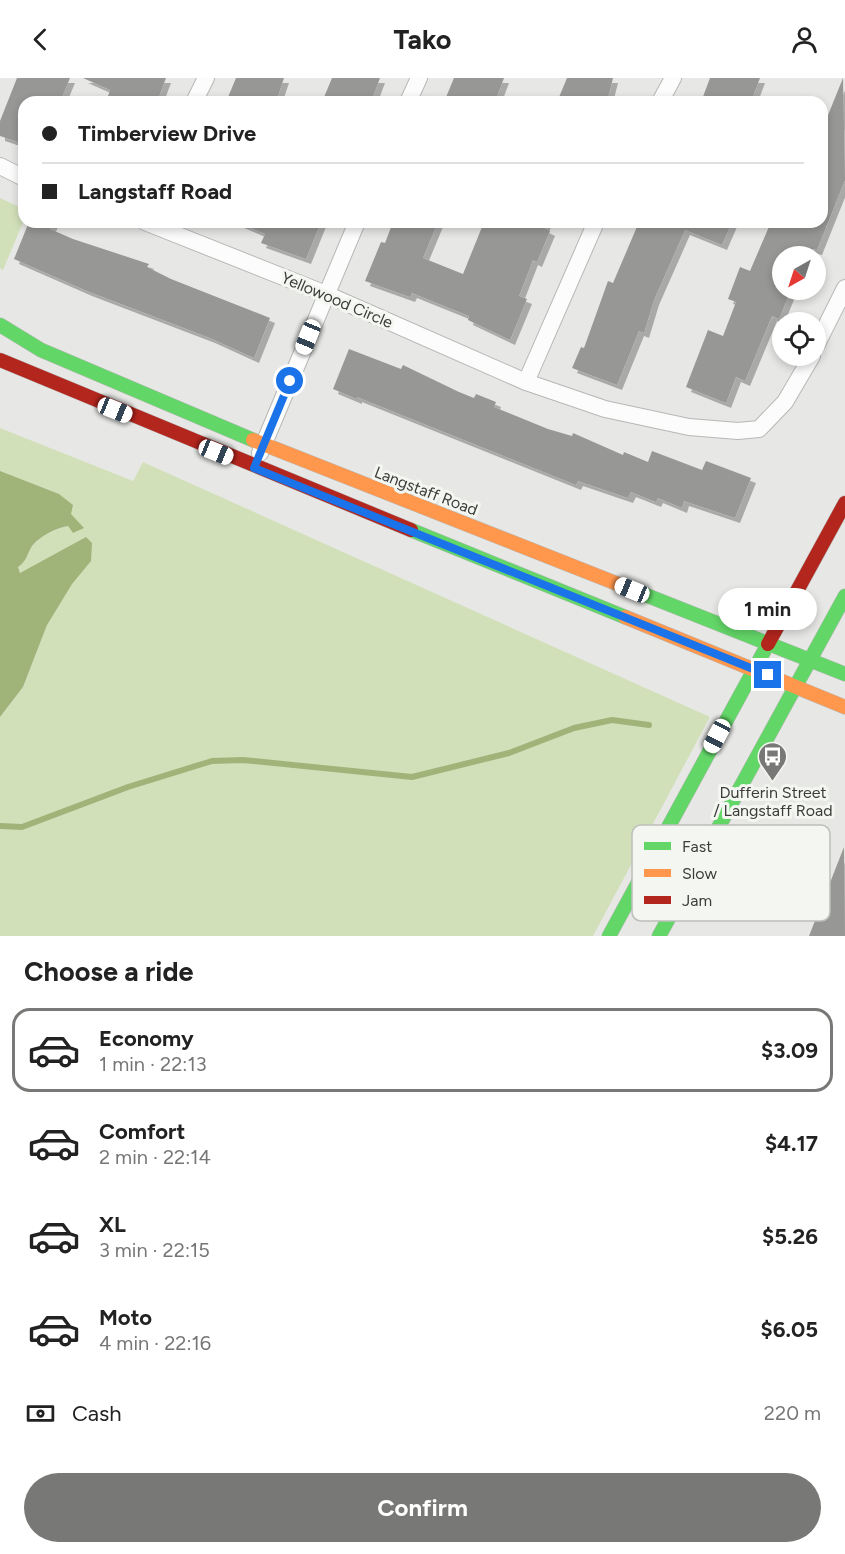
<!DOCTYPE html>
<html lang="en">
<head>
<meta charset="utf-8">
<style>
  :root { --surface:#fff; --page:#f2f2f2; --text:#222; --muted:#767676; --line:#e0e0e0; --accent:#787876 }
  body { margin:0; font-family:Figtree,sans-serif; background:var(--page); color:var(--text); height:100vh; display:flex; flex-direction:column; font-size:22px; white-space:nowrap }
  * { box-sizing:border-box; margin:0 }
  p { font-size:20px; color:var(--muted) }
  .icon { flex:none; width:33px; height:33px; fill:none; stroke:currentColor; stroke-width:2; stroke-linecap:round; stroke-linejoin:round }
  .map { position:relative; height:858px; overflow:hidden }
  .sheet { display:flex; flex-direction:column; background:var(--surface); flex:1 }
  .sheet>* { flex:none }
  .hud { position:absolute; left:18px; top:18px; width:810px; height:132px; border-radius:18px; box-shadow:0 3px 9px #0003; display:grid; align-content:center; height:132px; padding:0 24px; background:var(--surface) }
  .needle { width:39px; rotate:219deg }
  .tools { position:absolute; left:772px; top:168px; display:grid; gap:12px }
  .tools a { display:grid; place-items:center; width:54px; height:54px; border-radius:50%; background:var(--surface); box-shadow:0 3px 9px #0003; font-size:30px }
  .end { position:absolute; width:27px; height:27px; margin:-14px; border:8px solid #1a73e8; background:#fff; box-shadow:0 0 0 3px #fff }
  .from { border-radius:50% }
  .bubble { position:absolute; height:42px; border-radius:21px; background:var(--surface); box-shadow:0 3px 9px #0003; font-size:20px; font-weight:700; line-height:42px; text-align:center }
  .car { position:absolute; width:18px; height:36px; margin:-18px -9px; border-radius:8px; box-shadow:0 0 4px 2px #0007; background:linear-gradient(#fff 24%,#345 0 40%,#fff 0 76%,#345 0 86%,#fff 0) }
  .hud b { display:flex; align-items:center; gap:21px; height:57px; font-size:22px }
  .hud b+b { border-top:2px solid var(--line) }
  .hud i { width:15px; height:15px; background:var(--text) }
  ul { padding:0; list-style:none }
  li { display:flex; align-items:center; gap:18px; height:84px; margin:0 12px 9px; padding:0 12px; border:3px solid transparent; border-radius:18px }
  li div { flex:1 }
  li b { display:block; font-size:22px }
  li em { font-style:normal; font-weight:700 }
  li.active { border-color:var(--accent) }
  li>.icon { width:54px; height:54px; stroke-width:1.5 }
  h2 { padding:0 24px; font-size:27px; line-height:72px }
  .pay { display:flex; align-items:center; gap:15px; height:66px; padding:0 24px; font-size:22px }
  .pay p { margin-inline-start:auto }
  .cta { display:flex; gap:12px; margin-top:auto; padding:12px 24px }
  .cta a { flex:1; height:69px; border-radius:36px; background:var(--accent); color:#fff; font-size:24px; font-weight:700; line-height:69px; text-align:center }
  header { display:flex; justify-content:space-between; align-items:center; height:78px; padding:0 24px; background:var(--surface); font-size:27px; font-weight:700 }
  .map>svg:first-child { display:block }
  .green { fill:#d2e0ba }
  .water { fill:#a0b47a }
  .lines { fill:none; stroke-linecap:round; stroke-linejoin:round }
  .stream { stroke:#a0b47a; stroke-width:6 }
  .building { fill:#979896; filter:url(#shadow) }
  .street-casing { stroke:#b7b8b6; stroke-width:18 }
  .fast-casing { stroke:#b7b8b6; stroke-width:15 }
  .slow-casing { stroke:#b7b8b6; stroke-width:15 }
  .jam-casing { stroke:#b7b8b6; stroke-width:15 }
  .street { stroke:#fbfcfb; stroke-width:16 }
  .fast { stroke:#63d668; stroke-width:14 }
  .slow { stroke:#ff974d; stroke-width:14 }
  .jam { stroke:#b3261e; stroke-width:14 }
  .route { stroke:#1a73e8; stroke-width:8 }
  .labels { text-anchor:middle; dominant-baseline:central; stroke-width:6; stroke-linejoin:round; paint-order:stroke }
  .street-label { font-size:16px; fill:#3c3c3a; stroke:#f4f7f1 }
  .poi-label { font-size:16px; fill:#3c3c3a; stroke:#f4f7f1 }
  .key { fill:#f4f7f1; stroke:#bdbfba; stroke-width:1.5 }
  .key-label { font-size:16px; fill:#3c3c3a }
</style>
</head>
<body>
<header><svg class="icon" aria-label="back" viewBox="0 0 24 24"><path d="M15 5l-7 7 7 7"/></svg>Tako<svg class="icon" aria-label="person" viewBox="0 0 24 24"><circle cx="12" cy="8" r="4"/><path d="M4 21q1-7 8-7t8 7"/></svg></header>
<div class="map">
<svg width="845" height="858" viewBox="0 0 845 858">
  <defs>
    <filter id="shadow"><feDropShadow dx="5" dy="5" stdDeviation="0" flood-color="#0004"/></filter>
  </defs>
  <rect width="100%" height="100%" fill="#e7e8e5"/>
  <g class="green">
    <polygon points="0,120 24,131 24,142 3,192 0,190"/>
    <path d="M0,350L133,403L143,384L710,639L593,858H0V639L23,609L47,547L35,489L20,495L18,489C26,482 27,476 32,468C40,458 56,450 68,448L73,455L83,450L0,393Z"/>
  </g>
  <path class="water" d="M0,393L59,416L73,427L71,436L84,450L73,455L68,448C56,450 40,458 32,468C27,476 27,483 18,489L20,495L86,459L92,465L91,483L72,506L47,547L23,609L0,639Z"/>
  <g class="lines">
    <polyline class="stream" points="0,748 22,749 128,709 212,683 243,682 412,699 509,675 574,650 612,642 649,647"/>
  </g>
  <g class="building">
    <polygon points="17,0 70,0 60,24 24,24 24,66 0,58 0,43"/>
    <polygon points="83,0 166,0 157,24 106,24 110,12"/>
    <polygon points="236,0 284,0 276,24 226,24"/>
    <polygon points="332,0 380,0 371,24 322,24"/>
    <polygon points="454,0 504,0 495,24 444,24"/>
    <polygon points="567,0 613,0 607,24 557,24"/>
    <polygon points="710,0 760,0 751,24 701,24"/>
    <polygon points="843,0 845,102 817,172 813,171 810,178 783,178 783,212 791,212 779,241 772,238 745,303 736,299 726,325 686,309 708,252 723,258 736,224 728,221 740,189 750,193 771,144 822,144 822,52"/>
    <polygon points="29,144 53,144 50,151 73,161 149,186 147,189 171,201 270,240 254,280 210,260 87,213 14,181"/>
    <polygon points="237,144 321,144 306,181 261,165 265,156"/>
    <polygon points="393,144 438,144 423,180 463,196 484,144 546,144 544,150 550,153 537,184 533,182 519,218 527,221 510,262 468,242 469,238 412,215 410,219 365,203 381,164 385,165"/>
    <polygon points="639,144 732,144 722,167 685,152 654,222 644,255 639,253 617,307 572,290 581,269 584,270 608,203 613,205"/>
    <polygon points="349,271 401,291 403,287 459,314 474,320 476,316 496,324 494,329 548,351 572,358 573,355 623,377 624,374 648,384 652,373 702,392 706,383 751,400 735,440 684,423 682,430 658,420 656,424 631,414 628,420 578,403 576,407 357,319 357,321 333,311"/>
    <polygon points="844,769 845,858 809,858"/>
  </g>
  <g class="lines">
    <defs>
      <g id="street">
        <polyline points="194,24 206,0"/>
        <polyline points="408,24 419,0"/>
        <polyline points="660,24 673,0"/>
        <polyline points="0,88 24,100"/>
        <polyline points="145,144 326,216 526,304 605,331 689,349 738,353 759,351 785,324 812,278"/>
        <polyline points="816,268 845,210"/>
        <polyline points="526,304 596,144"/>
        <polyline points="260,375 357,144"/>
      </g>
      <g id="fast">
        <polyline points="0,247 41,272 253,362"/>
        <polyline points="411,452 625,539"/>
        <polyline points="628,510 845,596"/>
        <polyline points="609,858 768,566"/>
        <polyline points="659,858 845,518"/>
      </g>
      <g id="slow">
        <polyline points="253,362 628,510"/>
        <polyline points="625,539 845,629"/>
      </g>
      <g id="jam">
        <polyline points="0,282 411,452"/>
        <polyline points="768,566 845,425"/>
      </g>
    </defs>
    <use href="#street" class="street-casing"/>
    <use href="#fast" class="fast-casing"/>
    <use href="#slow" class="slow-casing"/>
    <use href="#jam" class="jam-casing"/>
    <use href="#street" class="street"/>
    <use href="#fast" class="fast"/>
    <use href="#slow" class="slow"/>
    <use href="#jam" class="jam"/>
  </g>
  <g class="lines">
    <polyline class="route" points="290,303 254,390 768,597"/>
  </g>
  <defs>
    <symbol id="bus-pin" viewBox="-11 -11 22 30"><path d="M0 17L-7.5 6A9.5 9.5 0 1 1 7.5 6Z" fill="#787876" stroke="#f4f7f1"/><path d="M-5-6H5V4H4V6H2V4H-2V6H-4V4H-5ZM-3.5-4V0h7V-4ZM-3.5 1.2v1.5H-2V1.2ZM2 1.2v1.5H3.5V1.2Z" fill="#fff"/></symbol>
  </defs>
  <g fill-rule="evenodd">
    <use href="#bus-pin" x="756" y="662" width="33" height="45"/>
  </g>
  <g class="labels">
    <g class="street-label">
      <text transform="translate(337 222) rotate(23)">Yellowood Circle</text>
      <text transform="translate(426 413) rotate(21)">Langstaff Road</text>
    </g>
    <g class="poi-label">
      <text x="773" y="714">Dufferin Street<tspan x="773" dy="18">/ Langstaff Road</tspan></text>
    </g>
  </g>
  <rect x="632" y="747" width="198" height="96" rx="9" class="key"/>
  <rect x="644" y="764" width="27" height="8" fill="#63d668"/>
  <rect x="644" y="791" width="27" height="8" fill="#ff974d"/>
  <rect x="644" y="818" width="27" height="8" fill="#b3261e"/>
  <g class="key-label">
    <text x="682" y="774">Fast</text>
    <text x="682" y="801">Slow</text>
    <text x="682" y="828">Jam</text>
  </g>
</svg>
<div class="tools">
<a><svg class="needle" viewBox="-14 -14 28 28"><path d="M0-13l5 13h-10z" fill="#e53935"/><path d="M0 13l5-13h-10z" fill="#767676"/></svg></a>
<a><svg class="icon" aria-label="locate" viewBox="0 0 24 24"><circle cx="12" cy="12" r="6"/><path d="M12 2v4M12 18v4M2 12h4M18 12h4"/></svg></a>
</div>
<i class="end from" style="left:290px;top:303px"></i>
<i class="end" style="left:768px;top:597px"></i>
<div class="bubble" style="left:718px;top:510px;width:99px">1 min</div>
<i class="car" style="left:308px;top:259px;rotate:202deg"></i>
<i class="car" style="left:115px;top:332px;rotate:112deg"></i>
<i class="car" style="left:216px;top:374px;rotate:112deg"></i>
<i class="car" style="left:632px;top:512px;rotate:292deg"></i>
<i class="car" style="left:717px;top:658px;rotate:208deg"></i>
<div class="hud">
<b><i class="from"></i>Timberview Drive</b>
<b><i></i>Langstaff Road</b>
</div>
</div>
<section class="sheet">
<h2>Choose a ride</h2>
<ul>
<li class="active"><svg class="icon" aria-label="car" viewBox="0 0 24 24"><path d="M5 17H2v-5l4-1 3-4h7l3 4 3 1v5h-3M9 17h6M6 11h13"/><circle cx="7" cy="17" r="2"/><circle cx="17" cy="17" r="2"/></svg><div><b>Economy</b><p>1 min · 22:13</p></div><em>$3.09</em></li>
<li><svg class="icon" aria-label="car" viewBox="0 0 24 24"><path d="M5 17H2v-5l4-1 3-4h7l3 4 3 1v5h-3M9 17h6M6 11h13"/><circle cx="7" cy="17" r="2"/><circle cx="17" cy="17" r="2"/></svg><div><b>Comfort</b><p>2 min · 22:14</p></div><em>$4.17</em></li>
<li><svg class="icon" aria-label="car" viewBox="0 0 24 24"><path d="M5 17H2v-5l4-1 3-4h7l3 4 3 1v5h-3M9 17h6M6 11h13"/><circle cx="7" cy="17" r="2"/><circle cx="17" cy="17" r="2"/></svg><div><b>XL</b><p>3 min · 22:15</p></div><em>$5.26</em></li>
<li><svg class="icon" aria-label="car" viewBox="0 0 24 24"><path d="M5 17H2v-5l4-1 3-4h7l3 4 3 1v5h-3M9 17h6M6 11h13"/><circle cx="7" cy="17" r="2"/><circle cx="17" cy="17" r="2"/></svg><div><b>Moto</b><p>4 min · 22:16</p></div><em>$6.05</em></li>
</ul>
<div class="pay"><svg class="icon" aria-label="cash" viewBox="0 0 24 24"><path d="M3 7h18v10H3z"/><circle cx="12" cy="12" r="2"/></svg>Cash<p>220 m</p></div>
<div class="cta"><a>Confirm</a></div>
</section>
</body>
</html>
